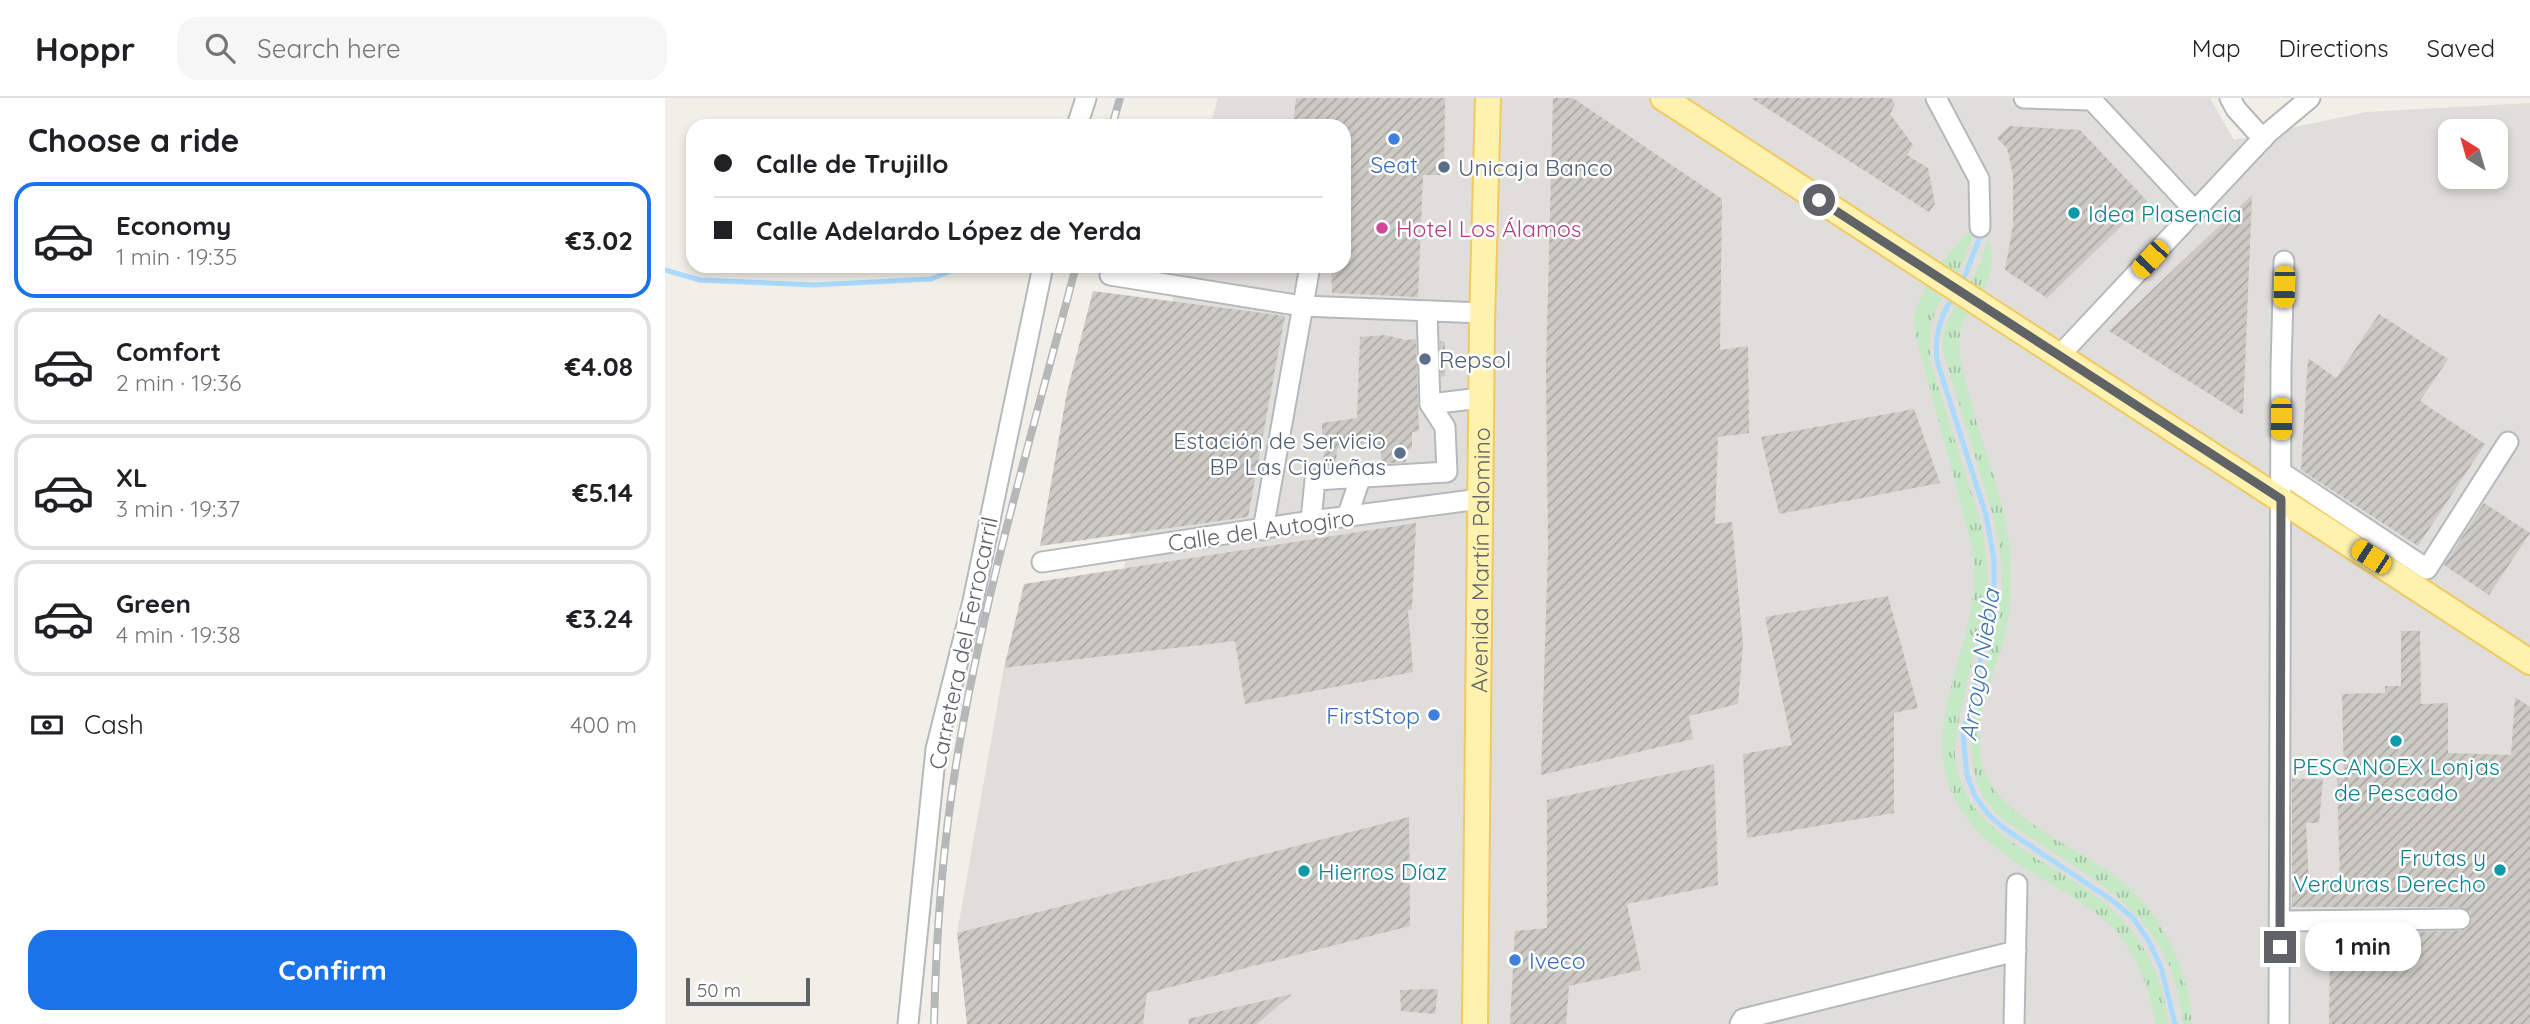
<!DOCTYPE html>
<html lang="en">
<head>
<meta charset="utf-8">
<style>
  :root { --surface:#fff; --page:#f6f6f6; --text:#202124; --muted:#757577; --line:#e0e0e0; --accent:#1a73e8 }
  body { margin:0; font-family:Quicksand,sans-serif; background:var(--page); color:var(--text); height:100vh; display:flex; flex-direction:column; font-size:26px; white-space:nowrap }
  * { box-sizing:border-box; margin:0 }
  p { font-size:23px; color:var(--muted) }
  .icon { flex:none; width:38px; height:38px; fill:none; stroke:currentColor; stroke-width:2; stroke-linecap:round; stroke-linejoin:round }
  .map { position:relative; flex:1; overflow:hidden }
  .sheet { display:flex; flex-direction:column; background:var(--surface); width:665px }
  .sheet>* { flex:none }
  .banner { position:absolute; left:21px; top:21px; width:665px; height:154px; border-radius:21px; box-shadow:0 4px 10px #0003; display:grid; align-content:center; height:154px; padding:0 28px; background:var(--surface) }
  .needle { width:46px; rotate:323deg }
  .tools { position:absolute; left:1773px; top:21px; display:grid; gap:14px }
  .tools a { display:grid; place-items:center; width:70px; height:70px; border-radius:14px; background:var(--surface); box-shadow:0 4px 10px #0003; font-size:35px }
  .scale { position:absolute; left:21px; bottom:18px; width:124px; box-sizing:border-box; padding-left:7px; border:4px solid #5f6368; border-top:0; font-size:19px; line-height:24px; white-space:nowrap; color:#5f6368; -webkit-text-stroke:5px #fff; paint-order:stroke }
  .end { position:absolute; width:32px; height:32px; margin:-16px; border:9px solid #5f6368; background:#fff; box-shadow:0 0 0 4px #fff }
  .from { border-radius:50% }
  .bubble { position:absolute; height:49px; border-radius:21px; background:var(--surface); box-shadow:0 4px 10px #0003; font-size:23px; font-weight:700; line-height:49px; text-align:center }
  .car { position:absolute; width:21px; height:42px; margin:-21px -10px; border-radius:9px; box-shadow:0 0 5px 2px #0007; background:linear-gradient(#f5c518 24%,#345 0 40%,#f5c518 0 76%,#345 0 86%,#f5c518 0) }
  .banner b { display:flex; align-items:center; gap:24px; height:66px; font-size:26px }
  .banner b+b { border-top:2px solid var(--line) }
  .banner i { width:18px; height:18px; background:var(--text) }
  ul { padding:0; list-style:none }
  li { display:flex; align-items:center; gap:21px; height:116px; margin:0 14px 10px; padding:0 14px; border:4px solid var(--line); border-radius:21px }
  li div { flex:1 }
  li b { display:block; font-size:26px }
  li em { font-style:normal; font-weight:700 }
  li.on { border-color:var(--accent) }
  li>.icon { width:63px; height:63px; stroke-width:1.5 }
  h2 { padding:0 28px; font-size:32px; line-height:84px }
  .pay { display:flex; align-items:center; gap:18px; height:77px; padding:0 28px; font-size:26px }
  .pay p { margin-inline-start:auto }
  .action { display:flex; gap:14px; margin-top:auto; padding:14px 28px }
  .action a { flex:1; height:80px; border-radius:21px; background:var(--accent); color:#fff; font-size:28px; font-weight:700; line-height:80px; text-align:center }
  header { display:flex; align-items:center; gap:42px; box-sizing:border-box; height:98px; padding:0 35px; background:var(--surface); border-bottom:2px solid var(--line) }
  header strong { font-size:33px }
  nav { display:flex; gap:38px; margin-inline-start:auto; font-size:24px }
  .search { width:490px; height:63px; background:var(--page); display:flex; align-items:center; gap:18px; box-sizing:border-box; padding:0 24px; border-radius:21px; color:var(--muted); font-size:26px }
  main { display:flex; flex:1; min-height:0 }
  .map>svg:first-child { display:block }
  .industrial { fill:#e0deda; fill-rule:evenodd }
  .grass { fill:url(#grass-tufts) }
  .lines { fill:none; stroke-linecap:round; stroke-linejoin:round }
  .stream { stroke:#aadaff; stroke-width:5 }
  .building { fill:url(#building-hatch) }
  .minor-casing { stroke:#b5b8bc; stroke-width:23 }
  .major-casing { stroke:#f2c960; stroke-width:28 }
  .minor { stroke:#fff; stroke-width:19 }
  .major { stroke:#fff2af; stroke-width:24 }
  .rail-casing { stroke:#b6b7b8; stroke-width:8 }
  .rail { stroke:#fff; stroke-width:5; stroke-dasharray:16; stroke-linecap:butt }
  .route { stroke:#5f6368; stroke-width:9 }
  .shop-dot { fill:#3f7fe0; stroke:#fff; stroke-width:2.5 }
  .service-dot { fill:#5c6f8a; stroke:#fff; stroke-width:2.5 }
  .culture-dot { fill:#0f9aa8; stroke:#fff; stroke-width:2.5 }
  .hotel-dot { fill:#d1479c; stroke:#fff; stroke-width:2.5 }
  .labels { text-anchor:middle; dominant-baseline:central; stroke-width:5; stroke-linejoin:round; paint-order:stroke }
  .shop-label { font-size:23px; fill:#366cbe; stroke:#fff }
  .service-label { font-size:23px; fill:#4e5e75; stroke:#fff; text-anchor:start }
  .culture-label { font-size:23px; fill:#0d838f; stroke:#fff; text-anchor:start }
  .hotel-label { font-size:23px; fill:#b23c85; stroke:#fff; text-anchor:start }
  .street-label { font-size:23px; fill:#5f6368; stroke:#fff }
  .water-label { font-size:24px; font-style:italic; fill:#4174aa; stroke:#fff }
</style>
</head>
<body>
<header>
<strong>Hoppr</strong>
<div class="search"><svg class="icon" aria-label="search" viewBox="0 0 24 24"><circle cx="10" cy="10" r="6"/><path d="M15 15l6 6"/></svg>Search here</div>
<nav><a>Map</a><a>Directions</a><a>Saved</a></nav>
</header>
<main>
<section class="sheet">
<h2>Choose a ride</h2>
<ul>
<li class="on"><svg class="icon" aria-label="car" viewBox="0 0 24 24"><path d="M5 17H2v-5l4-1 3-4h7l3 4 3 1v5h-3M9 17h6M6 11h13"/><circle cx="7" cy="17" r="2"/><circle cx="17" cy="17" r="2"/></svg><div><b>Economy</b><p>1 min · 19:35</p></div><em>€3.02</em></li>
<li><svg class="icon" aria-label="car" viewBox="0 0 24 24"><path d="M5 17H2v-5l4-1 3-4h7l3 4 3 1v5h-3M9 17h6M6 11h13"/><circle cx="7" cy="17" r="2"/><circle cx="17" cy="17" r="2"/></svg><div><b>Comfort</b><p>2 min · 19:36</p></div><em>€4.08</em></li>
<li><svg class="icon" aria-label="car" viewBox="0 0 24 24"><path d="M5 17H2v-5l4-1 3-4h7l3 4 3 1v5h-3M9 17h6M6 11h13"/><circle cx="7" cy="17" r="2"/><circle cx="17" cy="17" r="2"/></svg><div><b>XL</b><p>3 min · 19:37</p></div><em>€5.14</em></li>
<li><svg class="icon" aria-label="car" viewBox="0 0 24 24"><path d="M5 17H2v-5l4-1 3-4h7l3 4 3 1v5h-3M9 17h6M6 11h13"/><circle cx="7" cy="17" r="2"/><circle cx="17" cy="17" r="2"/></svg><div><b>Green</b><p>4 min · 19:38</p></div><em>€3.24</em></li>
</ul>
<div class="pay"><svg class="icon" aria-label="cash" viewBox="0 0 24 24"><path d="M3 7h18v10H3z"/><circle cx="12" cy="12" r="2"/></svg>Cash<p>400 m</p></div>
<div class="action"><a>Confirm</a></div>
</section>
<div class="map">
<svg width="1865" height="926" viewBox="0 0 1865 926">
  <defs>
    <pattern id="grass-tufts" width="24" height="20" patternUnits="userSpaceOnUse" patternTransform="scale(1.75)"><rect width="24" height="20" fill="#c5e8c5"/><path d="M3 7l-1-3M5 7V3M7 7l1-3M15 17l-1-3M17 17v-4M19 17l1-3" fill="none" stroke="#a3c0a4"/></pattern>
    <pattern id="building-hatch" width="6" height="6" patternUnits="userSpaceOnUse" patternTransform="scale(1.75)"><rect width="6" height="6" fill="#cccac5"/><path d="M-1 1l2-2M0 6l6-6M5 7l2-2" fill="none" stroke="#a9a8a4"/></pattern>
  </defs>
  <rect width="100%" height="100%" fill="#f1efe8"/>
  <path class="industrial" d="M553,0H1545L1569,42L1701,14L1865,5V926H327L397,808L292,835L339,570L443,558L514,168H679V28H545ZM1785,33H1830V79H1785Z"/>
  <g class="grass">
    <polygon points="1307,130 1311,131 1292,177 1274,167"/>
    <path d="M1323,140C1328,160 1328,176 1317,195L1305,186L1316,163Z"/>
    <path d="M1261,188L1277,199C1264,223 1263,239 1266,266L1318,432L1323,481L1321,500C1314,532 1307,563 1300,594C1296,615 1289,637 1290,658C1296,732 1376,758 1428,796C1471,827 1499,873 1503,926H1491C1483,882 1466,840 1428,813C1379,777 1313,754 1287,695C1258,627 1305,555 1309,487C1311,467 1306,447 1302,429L1249,231L1250,213Z"/>
    <path d="M1290,208L1302,216C1300,222 1295,229 1295,235C1292,256 1299,278 1304,298C1317,347 1338,396 1344,446C1347,470 1347,497 1343,521C1335,569 1301,627 1320,675C1331,702 1361,722 1384,737C1408,752 1449,774 1468,793C1502,828 1525,877 1527,926H1518C1509,825 1445,791 1368,741C1350,729 1327,717 1317,696C1284,626 1341,545 1337,473C1335,435 1323,401 1312,365C1301,328 1289,290 1278,253C1277,235 1281,223 1290,208Z"/>
  </g>
  <g class="lines">
    <g class="stream">
      <polyline points="0,172 35,182 149,187 266,181 298,168"/>
      <polyline points="1297,185 1316,136"/>
      <path d="M1290,196C1275,217 1269,238 1272,263L1321,417L1329,461V493L1325,522L1298,637L1302,677L1310,698L1323,716L1340,731L1448,803L1468,820L1483,842L1496,869L1510,926"/>
    </g>
  </g>
  <g class="building">
    <polygon points="631,0 780,0 779,77 758,77 753,199 667,195 666,168 679,168 679,28 628,28"/>
    <polygon points="888,0 908,0 1057,101 1055,252 1083,248 1084,335 1053,339 1050,426 1067,424 1078,546 1073,606 1024,618 1028,641 876,677 883,453 881,270"/>
    <polygon points="1086,0 1226,0 1230,6 1225,16 1248,47 1242,57 1263,70 1270,106 1264,114"/>
    <polygon points="1344,28 1415,32 1482,103 1382,200 1340,172 1348,127 1348,77 1342,50 1332,40"/>
    <polygon points="1587,97 1578,317 1444,233"/>
    <polygon points="428,193 620,218 583,419 375,448 402,294"/>
    <polygon points="1714,216 1783,261 1755,303 1820,346 1753,448 1636,372 1643,260 1671,280"/>
    <polygon points="720,237 741,242 751,241 754,333 747,334 747,350 741,353 741,364 716,366 716,348 687,347 672,350 671,368 658,369 659,352 657,352 657,325 692,320 695,239"/>
    <polygon points="775,243 780,244 780,278 776,279"/>
    <polygon points="1249,311 1275,385 1114,416 1096,339"/>
    <polygon points="1819,405 1865,435 1824,497 1779,467"/>
    <polygon points="751,425 747,512 743,512 748,574 580,606 570,543 339,570 359,486"/>
    <polygon points="1223,498 1253,610 1229,615 1229,715 1082,740 1078,656 1127,647 1100,519"/>
    <polygon points="1736,533 1755,533 1756,606 1783,605 1783,655 1846,657 1850,599 1865,609 1865,926 1664,926 1665,835 1795,833 1802,831 1807,822 1805,814 1795,809 1627,809 1627,681 1658,681 1654,725 1641,725 1644,786 1675,784 1672,680 1679,680 1677,596 1720,595 1720,588 1736,588"/>
    <polygon points="1049,666 1053,787 962,806 976,872 904,888 901,926 845,926 850,833 882,830 882,702"/>
    <polygon points="744,719 745,828 482,895 478,926 302,926 292,835"/>
    <polygon points="773,891 770,916 736,913 735,892"/>
    <polygon points="627,896 592,926 524,926 523,921"/>
  </g>
  <g class="lines">
    <defs>
      <g id="minor">
        <polyline points="1271,0 1314,81 1315,129"/>
        <polyline points="1359,0 1425,2"/>
        <polyline points="1425,0 1530,113"/>
        <polyline points="1565,0 1571,11 1598,41"/>
        <polyline points="412,28 421,0"/>
        <polyline points="445,177 637,208 818,215"/>
        <polyline points="762,213 765,306"/>
        <polyline points="1394,258 1603,35 1645,0"/>
        <polyline points="1616,374 1762,471 1843,344"/>
        <polyline points="682,419 695,381"/>
        <polyline points="646,423 650,382 782,374 780,329 765,306 816,300"/>
        <polyline points="598,432 645,168"/>
        <polyline points="377,464 646,423 815,401"/>
        <polyline points="1615,823 1795,821"/>
        <polyline points="243,926 271,651 308,503 378,168"/>
        <polyline points="1075,926 1078,921 1351,853"/>
        <polyline points="1349,926 1352,786"/>
        <polyline points="1614,926 1616,268 1619,163"/>
      </g>
      <g id="major">
        <polyline points="998,0 1865,564"/>
        <path id="s1" d="M810,926L817,226L823,0"/>
      </g>
    </defs>
    <use href="#minor" class="minor-casing"/>
    <use href="#major" class="major-casing"/>
    <use href="#minor" class="minor"/>
    <use href="#major" class="major"/>
    <defs>
      <g id="rail">
        <polyline points="447,28 455,0"/>
        <path d="M269,926C271,839 277,753 291,667C318,499 368,333 411,168"/>
      </g>
    </defs>
    <use href="#rail" class="rail-casing"/>
    <use href="#rail" class="rail"/>
  </g>
  <g class="lines">
    <polyline class="route" points="1154,102 1616,401 1615,849"/>
  </g>
  <g class="shop-dot">
    <circle cx="729" cy="41" r="7"/>
    <circle cx="769" cy="617" r="7"/>
    <circle cx="850" cy="862" r="7"/>
  </g>
  <g class="service-dot">
    <circle cx="779" cy="69" r="7"/>
    <circle cx="760" cy="261" r="7"/>
    <circle cx="735" cy="355" r="7"/>
  </g>
  <g class="culture-dot">
    <circle cx="1409" cy="115" r="7"/>
    <circle cx="1731" cy="643" r="7"/>
    <circle cx="1835" cy="772" r="7"/>
    <circle cx="639" cy="773" r="7"/>
  </g>
  <circle class="hotel-dot" cx="717" cy="130" r="7"/>
  <g class="labels">
    <g class="shop-label">
      <text x="729" y="66">Seat</text>
      <text x="755" y="617" text-anchor="end">FirstStop</text>
      <text x="864" y="862" text-anchor="start">Iveco</text>
    </g>
    <g class="service-label">
      <text x="793" y="69">Unicaja Banco</text>
      <text x="774" y="261">Repsol</text>
      <text x="721" y="342" text-anchor="end">Estación de Servicio<tspan x="721" dy="26">BP Las Cigüeñas</tspan></text>
    </g>
    <g class="culture-label">
      <text x="1423" y="115">Idea Plasencia</text>
      <text x="1731" y="668" text-anchor="middle">PESCANOEX Lonjas<tspan x="1731" dy="26">de Pescado</tspan></text>
      <text x="1821" y="759" text-anchor="end">Frutas y<tspan x="1821" dy="26">Verduras Derecho</tspan></text>
      <text x="653" y="773">Hierros Díaz</text>
    </g>
    <g class="hotel-label">
      <text x="731" y="130">Hotel Los Álamos</text>
    </g>
    <g class="street-label">
      <text transform="translate(596 432) rotate(-8)">Calle del Autogiro</text>
      <text stroke="none"><textPath href="#s1" startOffset="464">Avenida Martín Palomino</textPath></text>
      <text transform="translate(298 545) rotate(-78)">Carretera del Ferrocarril</text>
    </g>
    <g class="water-label">
      <text transform="translate(1314 567) rotate(-81)">Arroyo Niebla</text>
    </g>
  </g>
</svg>
<div class="tools">
<a><svg class="needle" viewBox="-14 -14 28 28"><path d="M0-13l5 13h-10z" fill="#e53935"/><path d="M0 13l5-13h-10z" fill="#757577"/></svg></a>
</div>
<div class="scale">50 m</div>
<i class="end from" style="left:1154px;top:102px"></i>
<i class="end" style="left:1615px;top:849px"></i>
<div class="bubble" style="left:1640px;top:824px;width:116px">1 min</div>
<i class="car" style="left:1485px;top:161px;rotate:223deg"></i>
<i class="car" style="left:1619px;top:189px;rotate:182deg"></i>
<i class="car" style="left:1616px;top:321px;rotate:180deg"></i>
<i class="car" style="left:1706px;top:459px;rotate:303deg"></i>
<div class="banner">
<b><i class="from"></i>Calle de Trujillo</b>
<b><i></i>Calle Adelardo López de Yerda</b>
</div>
</div>
</main>
</body>
</html>
